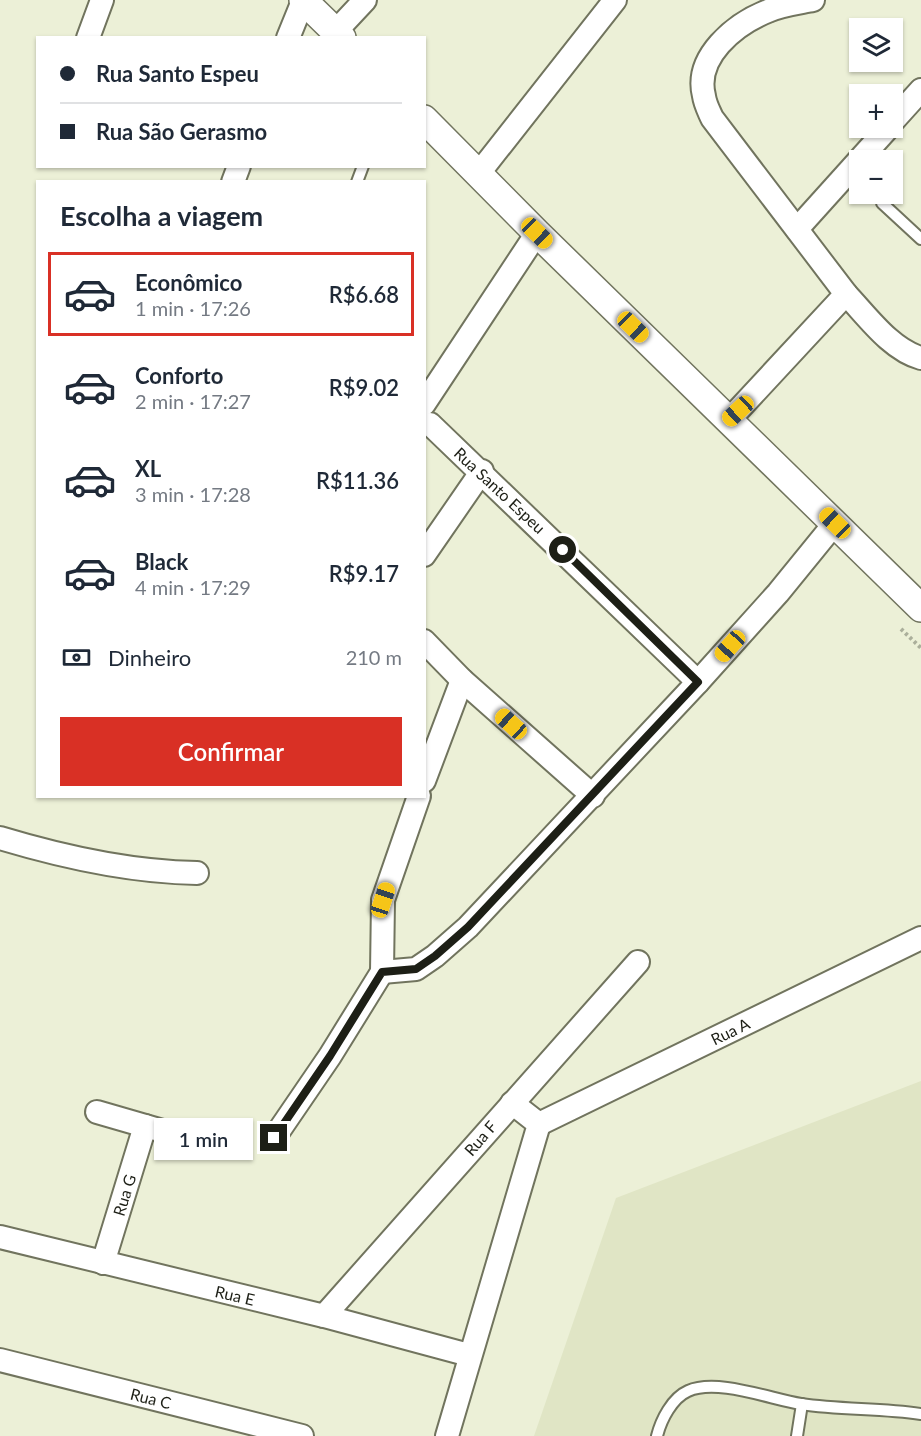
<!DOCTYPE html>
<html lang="pt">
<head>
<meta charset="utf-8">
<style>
  :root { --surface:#fff; --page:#f2f2f3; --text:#1f2937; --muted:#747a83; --line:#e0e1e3; --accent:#d93025 }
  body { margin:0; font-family:Lato,sans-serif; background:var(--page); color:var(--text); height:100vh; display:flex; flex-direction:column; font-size:22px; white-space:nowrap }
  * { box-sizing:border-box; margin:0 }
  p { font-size:20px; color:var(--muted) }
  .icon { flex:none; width:33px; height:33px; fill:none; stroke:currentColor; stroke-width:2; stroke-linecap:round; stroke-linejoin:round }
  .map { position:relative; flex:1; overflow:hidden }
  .details { position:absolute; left:36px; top:180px; width:390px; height:618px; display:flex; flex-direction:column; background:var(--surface); border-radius:0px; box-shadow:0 2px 4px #0004 }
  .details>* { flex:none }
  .hud { position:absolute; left:36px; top:36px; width:390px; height:132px; border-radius:0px; box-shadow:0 2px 4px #0004; display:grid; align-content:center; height:132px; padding:0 24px; background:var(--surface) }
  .buttons { position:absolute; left:849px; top:18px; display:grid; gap:12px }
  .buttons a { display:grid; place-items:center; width:54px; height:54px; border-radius:0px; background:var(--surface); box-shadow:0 2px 4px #0004; font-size:30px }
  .end { position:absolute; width:27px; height:27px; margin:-14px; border:8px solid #1d1f16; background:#fff; box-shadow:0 0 0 3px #fff }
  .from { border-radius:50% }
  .bubble { position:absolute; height:42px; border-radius:0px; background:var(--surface); box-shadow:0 2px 4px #0004; font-size:20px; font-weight:600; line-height:42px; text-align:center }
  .car { position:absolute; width:18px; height:36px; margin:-18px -9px; border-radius:8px; box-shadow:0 0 4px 2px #0007; background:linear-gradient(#f5c518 24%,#345 0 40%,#f5c518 0 76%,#345 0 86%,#f5c518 0) }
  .hud b { display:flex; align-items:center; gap:21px; height:57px; font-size:22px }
  .hud b+b { border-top:2px solid var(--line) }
  .hud i { width:15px; height:15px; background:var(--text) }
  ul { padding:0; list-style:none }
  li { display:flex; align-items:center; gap:18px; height:84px; margin:0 12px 9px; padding:0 12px; border:3px solid transparent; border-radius:0px }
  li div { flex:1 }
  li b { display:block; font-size:22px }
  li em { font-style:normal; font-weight:600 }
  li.current { border-color:var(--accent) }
  li>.icon { width:54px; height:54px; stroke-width:1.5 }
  h2 { padding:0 24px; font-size:27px; line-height:72px }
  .pay { display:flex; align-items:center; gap:15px; height:66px; padding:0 24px; font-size:22px }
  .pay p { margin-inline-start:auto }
  .cta { display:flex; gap:12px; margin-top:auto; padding:12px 24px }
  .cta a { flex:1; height:69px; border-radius:0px; background:var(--accent); color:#fff; font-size:24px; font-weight:600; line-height:69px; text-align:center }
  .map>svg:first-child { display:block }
  .built { fill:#e0e5c5 }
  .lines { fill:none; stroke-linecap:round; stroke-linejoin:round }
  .service-casing { stroke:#71745e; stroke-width:14 }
  .minor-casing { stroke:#71745e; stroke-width:26 }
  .tertiary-casing { stroke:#71745e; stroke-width:30 }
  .path { stroke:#abaf9b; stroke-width:4; stroke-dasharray:3 3; stroke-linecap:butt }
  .service { stroke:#fff; stroke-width:10 }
  .minor { stroke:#fff; stroke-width:22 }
  .tertiary { stroke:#fff; stroke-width:27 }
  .route { stroke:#1d1f16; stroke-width:8 }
  .labels { text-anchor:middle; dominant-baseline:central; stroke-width:5; stroke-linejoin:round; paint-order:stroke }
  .street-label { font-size:16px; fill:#1d1f16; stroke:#fff }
</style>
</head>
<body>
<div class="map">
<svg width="921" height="1436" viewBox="0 0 921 1436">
  <rect width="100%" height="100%" fill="#ecf0d7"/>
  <polygon class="built" points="921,1081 921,1436 534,1436 616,1198"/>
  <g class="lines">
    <defs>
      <g id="service">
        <polyline points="357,182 363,166"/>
        <polyline points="882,203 921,239"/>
        <path d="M657,1436C661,1420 672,1398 688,1391C717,1378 770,1399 801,1404C841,1410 881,1408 921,1414"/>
        <polyline points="797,1436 802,1404"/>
      </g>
      <g id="minor">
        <polyline points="336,31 365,0"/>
        <polyline points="88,38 102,0"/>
        <polyline points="288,38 303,1"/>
        <polyline points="892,122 921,90"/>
        <polyline points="479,173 615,0"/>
        <polyline points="233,182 239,166"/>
        <polyline points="797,229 888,128"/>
        <path d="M846,294C867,316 891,350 921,358"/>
        <polyline points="424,404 537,233"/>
        <path d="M729,420L846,294L712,118C709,111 705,104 704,96C694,57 735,24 768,11C781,5 798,3 813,0"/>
        <polyline points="430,424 698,682"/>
        <polyline points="424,555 482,471"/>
        <polyline points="424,641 462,680 593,796"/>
        <polyline points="424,781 462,680"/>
        <path d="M0,838C63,857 131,872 197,873"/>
        <polyline points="382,972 416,969 435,956 468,927 698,682 778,593 835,523"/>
        <polyline points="382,972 383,900 419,796"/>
        <polyline points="97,1112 173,1134"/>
        <polyline points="539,1124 921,938"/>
        <polyline points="274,1138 330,1056 382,972"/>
        <polyline points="0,1237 324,1316 469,1355"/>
        <polyline points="103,1263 145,1126"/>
        <polyline points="324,1316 638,962"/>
        <polyline points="0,1360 302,1436"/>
        <polyline points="447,1436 539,1124 512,1103"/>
      </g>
      <g id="tertiary">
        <polyline points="303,0 342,38"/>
        <polyline points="424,119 537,233 921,608"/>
      </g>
    </defs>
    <use href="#service" class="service-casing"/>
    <use href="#minor" class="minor-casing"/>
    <use href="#tertiary" class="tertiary-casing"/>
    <polyline class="path" points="901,629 921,648"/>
    <use href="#service" class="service"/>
    <use href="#minor" class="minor"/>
    <use href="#tertiary" class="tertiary"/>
  </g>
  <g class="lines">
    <polyline class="route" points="274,1138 330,1056 382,972 416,969 435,956 468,927 698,682 563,550"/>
  </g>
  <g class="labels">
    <g class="street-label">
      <text transform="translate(500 490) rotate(43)">Rua Santo Espeu</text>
      <text transform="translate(730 1031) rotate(-26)">Rua A</text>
      <text transform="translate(480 1138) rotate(-49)">Rua F</text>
      <text transform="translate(124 1195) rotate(-73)">Rua G</text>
      <text transform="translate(235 1295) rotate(13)">Rua E</text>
      <text transform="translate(151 1398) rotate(14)">Rua C</text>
    </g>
  </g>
</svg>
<div class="buttons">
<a><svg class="icon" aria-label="layers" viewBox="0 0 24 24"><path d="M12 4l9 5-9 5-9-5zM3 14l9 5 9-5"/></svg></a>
<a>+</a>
<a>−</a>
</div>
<i class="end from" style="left:563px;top:550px"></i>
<i class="end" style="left:274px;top:1138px"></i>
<div class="bubble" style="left:154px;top:1118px;width:99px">1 min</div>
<i class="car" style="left:537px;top:233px;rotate:134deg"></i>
<i class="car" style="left:633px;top:327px;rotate:134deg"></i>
<i class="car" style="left:738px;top:411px;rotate:227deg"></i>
<i class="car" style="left:835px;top:523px;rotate:314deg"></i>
<i class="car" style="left:730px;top:646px;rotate:222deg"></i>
<i class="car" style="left:511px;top:724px;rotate:312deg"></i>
<i class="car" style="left:383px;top:900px;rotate:18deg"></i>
<div class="hud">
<b><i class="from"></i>Rua Santo Espeu</b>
<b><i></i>Rua São Gerasmo</b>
</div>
<section class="details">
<h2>Escolha a viagem</h2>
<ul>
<li class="current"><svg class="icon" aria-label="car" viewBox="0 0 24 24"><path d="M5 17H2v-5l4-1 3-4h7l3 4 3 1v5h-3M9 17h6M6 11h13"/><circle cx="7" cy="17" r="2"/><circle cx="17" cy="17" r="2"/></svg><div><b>Econômico</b><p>1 min · 17:26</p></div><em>R$6.68</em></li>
<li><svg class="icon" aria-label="car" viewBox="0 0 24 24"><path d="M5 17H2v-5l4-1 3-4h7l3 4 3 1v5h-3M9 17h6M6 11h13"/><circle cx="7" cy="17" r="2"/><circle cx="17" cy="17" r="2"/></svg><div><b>Conforto</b><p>2 min · 17:27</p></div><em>R$9.02</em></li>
<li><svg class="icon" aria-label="car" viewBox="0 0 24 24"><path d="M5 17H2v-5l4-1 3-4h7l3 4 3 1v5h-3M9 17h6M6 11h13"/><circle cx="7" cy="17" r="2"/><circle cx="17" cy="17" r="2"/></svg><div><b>XL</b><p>3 min · 17:28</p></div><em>R$11.36</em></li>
<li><svg class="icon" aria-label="car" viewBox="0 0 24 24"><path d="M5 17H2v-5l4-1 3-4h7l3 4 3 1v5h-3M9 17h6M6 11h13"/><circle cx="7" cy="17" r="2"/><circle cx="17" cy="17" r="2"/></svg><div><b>Black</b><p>4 min · 17:29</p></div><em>R$9.17</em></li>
</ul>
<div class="pay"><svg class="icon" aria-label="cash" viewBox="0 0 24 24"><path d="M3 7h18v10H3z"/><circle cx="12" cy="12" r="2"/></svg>Dinheiro<p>210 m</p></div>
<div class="cta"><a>Confirmar</a></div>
</section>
</div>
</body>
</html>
